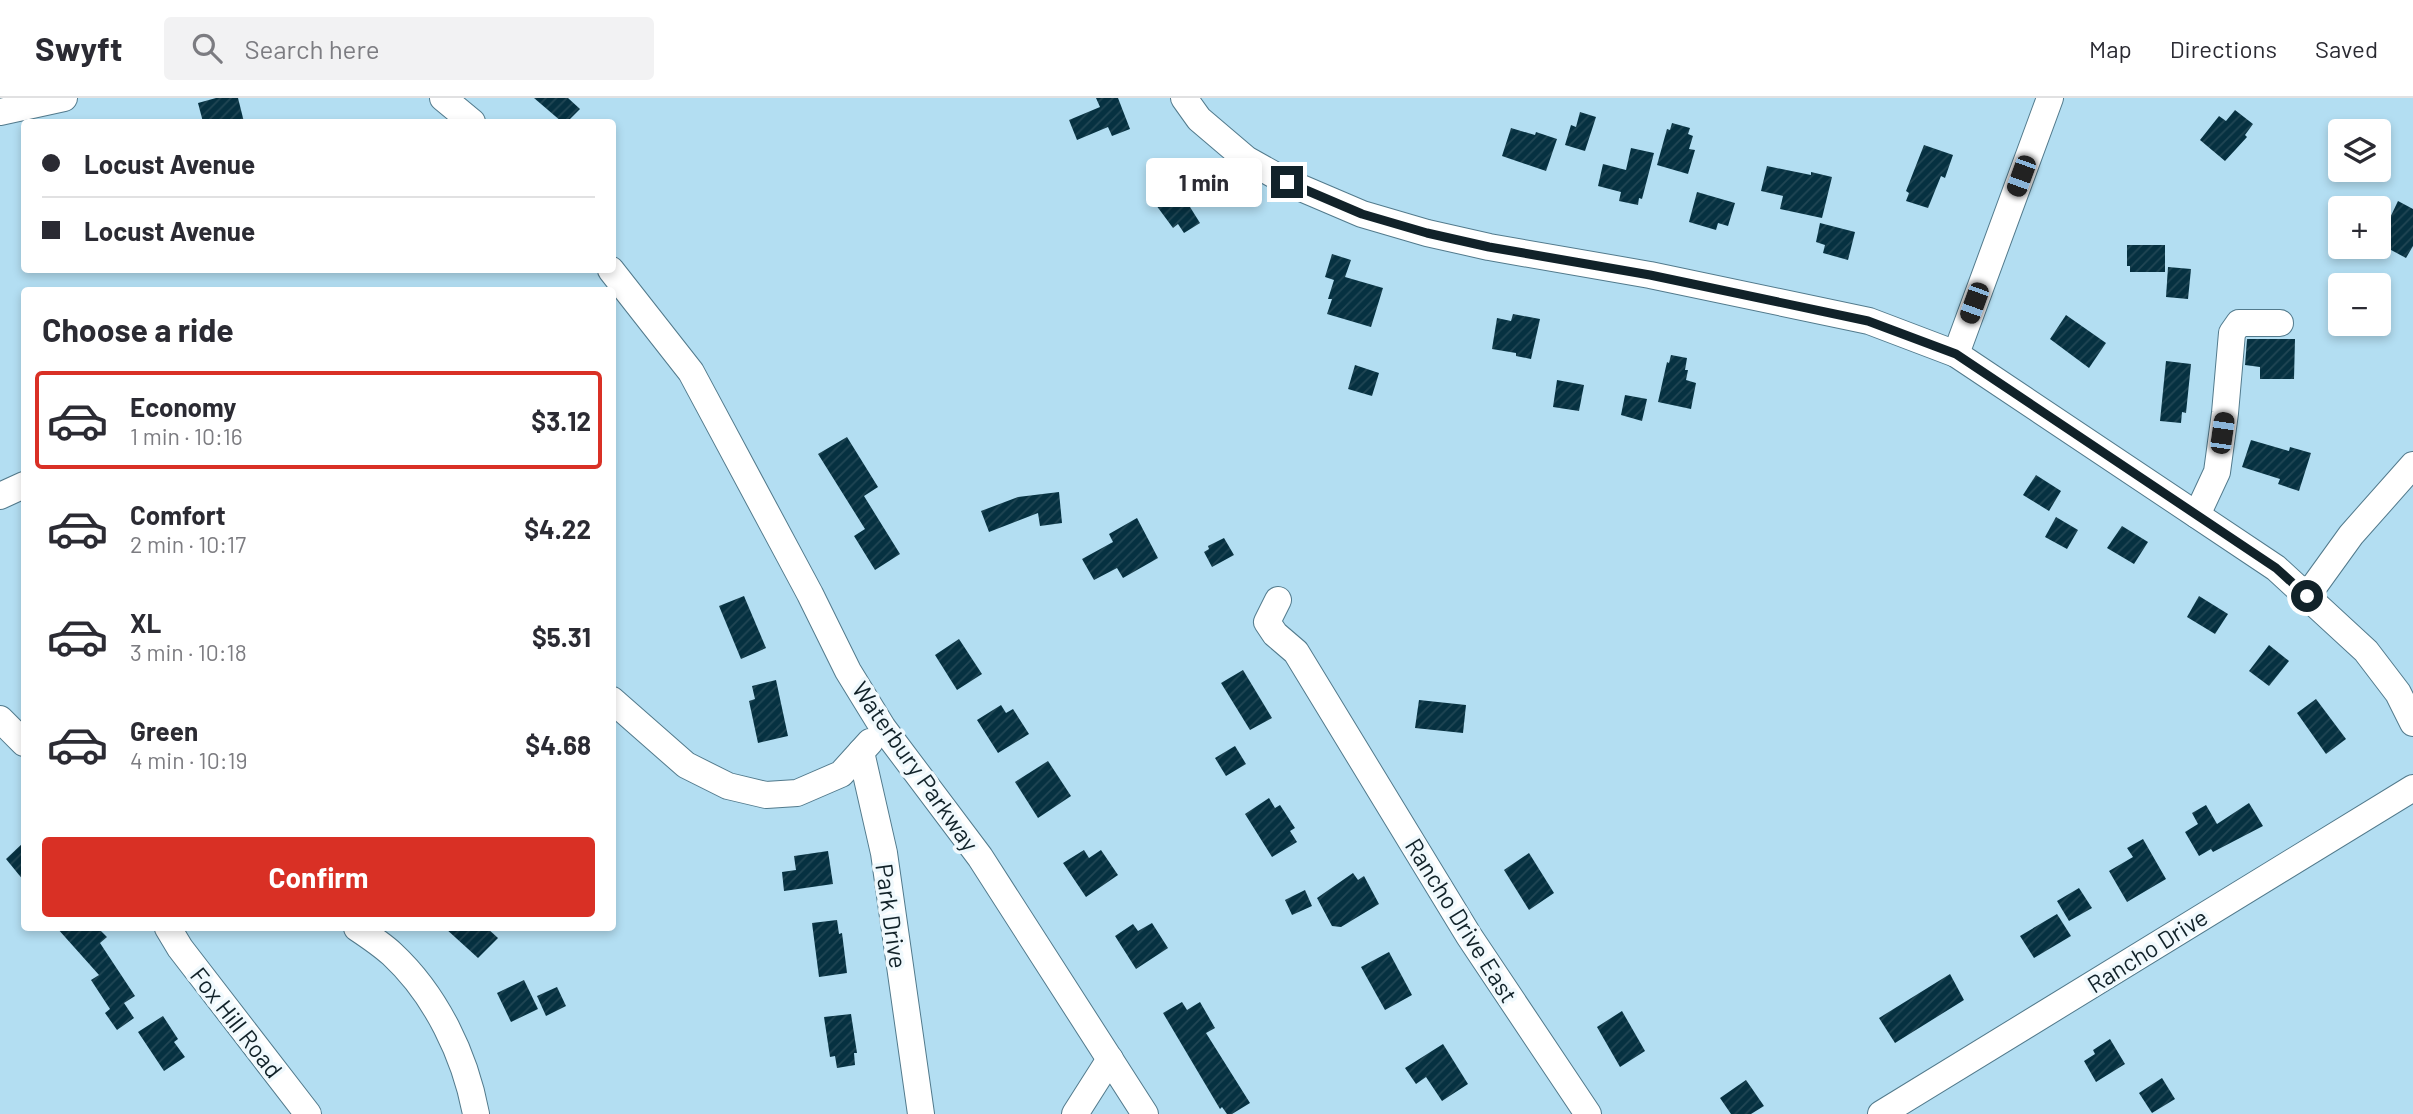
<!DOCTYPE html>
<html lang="en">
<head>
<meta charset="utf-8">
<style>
  :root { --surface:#fff; --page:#f2f2f3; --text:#2b2b33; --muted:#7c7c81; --line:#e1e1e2; --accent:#d93025 }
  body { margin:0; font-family:Barlow,sans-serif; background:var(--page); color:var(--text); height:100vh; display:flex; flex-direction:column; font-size:26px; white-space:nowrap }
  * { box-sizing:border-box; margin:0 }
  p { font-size:23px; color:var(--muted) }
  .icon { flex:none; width:38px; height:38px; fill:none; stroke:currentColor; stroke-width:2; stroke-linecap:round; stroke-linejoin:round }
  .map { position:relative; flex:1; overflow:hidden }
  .panel { position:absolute; left:21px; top:189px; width:595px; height:644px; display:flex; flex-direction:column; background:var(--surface); border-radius:7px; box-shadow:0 4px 10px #0003 }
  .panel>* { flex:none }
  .guide { position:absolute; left:21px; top:21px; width:595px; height:154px; border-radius:7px; box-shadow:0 4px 10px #0003; display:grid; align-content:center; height:154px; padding:0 21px; background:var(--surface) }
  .tools { position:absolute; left:2328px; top:21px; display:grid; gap:14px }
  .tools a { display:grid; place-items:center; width:63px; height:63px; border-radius:7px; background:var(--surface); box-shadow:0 4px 10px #0003; font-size:35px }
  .end { position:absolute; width:32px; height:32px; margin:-16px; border:9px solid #112229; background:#fff; box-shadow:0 0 0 4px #fff }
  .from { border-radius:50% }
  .bubble { position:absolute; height:49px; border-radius:7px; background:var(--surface); box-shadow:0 4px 10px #0003; font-size:23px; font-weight:700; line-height:49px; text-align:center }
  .car { position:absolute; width:21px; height:42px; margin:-21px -10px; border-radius:9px; box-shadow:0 0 5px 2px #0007; background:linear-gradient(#222 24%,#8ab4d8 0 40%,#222 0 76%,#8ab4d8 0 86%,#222 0) }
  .guide b { display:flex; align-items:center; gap:24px; height:66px; font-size:26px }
  .guide b+b { border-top:2px solid var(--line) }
  .guide i { width:18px; height:18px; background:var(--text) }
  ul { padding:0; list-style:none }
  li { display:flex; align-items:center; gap:21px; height:98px; margin:0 14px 10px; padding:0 7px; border:4px solid transparent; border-radius:7px }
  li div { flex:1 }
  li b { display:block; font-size:26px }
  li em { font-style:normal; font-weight:700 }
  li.active { border-color:var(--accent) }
  li>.icon { width:63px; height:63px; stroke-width:1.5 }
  h2 { padding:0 21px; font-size:32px; line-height:84px }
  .button { display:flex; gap:14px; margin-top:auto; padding:14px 21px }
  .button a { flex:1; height:80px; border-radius:7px; background:var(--accent); color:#fff; font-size:28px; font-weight:700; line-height:80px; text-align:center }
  header { display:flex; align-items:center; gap:42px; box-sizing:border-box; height:98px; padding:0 35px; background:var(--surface); border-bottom:2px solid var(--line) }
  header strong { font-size:33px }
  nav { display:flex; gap:38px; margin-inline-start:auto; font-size:24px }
  .search { width:490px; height:63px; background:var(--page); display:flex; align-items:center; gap:18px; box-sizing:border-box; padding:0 24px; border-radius:7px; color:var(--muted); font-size:26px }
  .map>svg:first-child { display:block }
  .building { fill:url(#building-hatch) }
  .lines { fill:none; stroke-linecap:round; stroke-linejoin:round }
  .minor-casing { stroke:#527a8c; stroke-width:28 }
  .minor { stroke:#fff; stroke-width:26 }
  .route { stroke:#112229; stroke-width:9 }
  .labels { text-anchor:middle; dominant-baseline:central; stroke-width:7; stroke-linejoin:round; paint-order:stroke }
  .street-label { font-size:24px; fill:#112229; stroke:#f0f9fd }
</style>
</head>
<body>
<header>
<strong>Swyft</strong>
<div class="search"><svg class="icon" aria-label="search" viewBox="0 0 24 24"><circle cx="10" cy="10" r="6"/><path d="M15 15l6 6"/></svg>Search here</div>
<nav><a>Map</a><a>Directions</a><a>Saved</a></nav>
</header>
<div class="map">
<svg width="2413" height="1016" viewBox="0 0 2413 1016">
  <defs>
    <pattern id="building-hatch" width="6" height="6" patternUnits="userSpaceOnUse" patternTransform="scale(1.75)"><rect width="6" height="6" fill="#063141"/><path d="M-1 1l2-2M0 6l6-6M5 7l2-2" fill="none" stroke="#214654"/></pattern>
  </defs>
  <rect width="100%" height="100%" fill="#b3def2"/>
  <g class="building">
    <polygon points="216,0 238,0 244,24 203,24 198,5"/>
    <polygon points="534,0 568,0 580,11 567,24 562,24"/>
    <polygon points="1096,0 1118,0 1130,31 1112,38 1108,29 1077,42 1069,22 1100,9"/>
    <polygon points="2235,12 2253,26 2245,37 2247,39 2225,63 2200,42 2219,18 2226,23"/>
    <polygon points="1580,14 1596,19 1585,53 1565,47 1571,27 1576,29"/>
    <polygon points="1672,25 1690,30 1688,36 1693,38 1689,51 1695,52 1688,76 1657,67 1667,31 1670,32"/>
    <polygon points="1511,30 1535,37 1536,34 1557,41 1546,73 1502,58"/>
    <polygon points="1924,47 1953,57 1945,80 1941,78 1928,110 1906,103 1909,95 1906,93"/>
    <polygon points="1631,50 1654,55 1642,101 1639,100 1638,107 1619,103 1621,94 1598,88 1603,66 1626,72"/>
    <polygon points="1767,68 1811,77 1811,74 1832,79 1822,120 1780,111 1783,98 1761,93"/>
    <polygon points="1180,93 1200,125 1184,135 1178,126 1173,130 1156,107"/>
    <polygon points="1697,94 1735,105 1728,128 1718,125 1716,132 1689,124"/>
    <polygon points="2398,103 2413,111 2413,148 2406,160 2378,145"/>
    <polygon points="1820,125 1855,134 1848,162 1823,155 1825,147 1816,144"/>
    <polygon points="2127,147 2165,147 2165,174 2130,174 2130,168 2127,168"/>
    <polygon points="1332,156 1351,162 1345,179 1383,190 1371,229 1327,216 1332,201 1328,201 1334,182 1325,179"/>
    <polygon points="2168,169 2191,171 2188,201 2166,199"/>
    <polygon points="1513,216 1540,221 1531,261 1516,258 1516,255 1492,251 1497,220 1511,223"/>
    <polygon points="2066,217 2106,245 2089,270 2050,241"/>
    <polygon points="2247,241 2295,241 2294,281 2260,281 2260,269 2245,267"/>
    <polygon points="1671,257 1687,260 1685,272 1688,272 1686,282 1696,285 1691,311 1658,304 1667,264 1669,265"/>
    <polygon points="2166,263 2191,266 2186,315 2182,314 2181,325 2160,323"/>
    <polygon points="1355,267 1379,275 1372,298 1348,291"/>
    <polygon points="1557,282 1584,287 1579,313 1553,309"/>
    <polygon points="1625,297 1647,301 1642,323 1621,317"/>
    <polygon points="847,339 878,389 864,398 900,456 875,472 854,438 865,431 818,356"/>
    <polygon points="2251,342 2289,353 2290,349 2311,355 2299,393 2278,386 2280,381 2242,369"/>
    <polygon points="2036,377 2061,393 2049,413 2023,397"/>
    <polygon points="1059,394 1062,425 1040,428 1038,415 989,434 981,413 1018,399"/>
    <polygon points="2056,419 2078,432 2067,451 2045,439"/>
    <polygon points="1137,420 1158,460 1123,480 1117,470 1094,482 1082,461 1113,444 1109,436"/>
    <polygon points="2122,428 2148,444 2134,466 2107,450"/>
    <polygon points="1224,440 1234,457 1212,469 1204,454 1209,451 1208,448"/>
    <polygon points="744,498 766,550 741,561 719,508"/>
    <polygon points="2199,498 2228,516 2215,536 2187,519"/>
    <polygon points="959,541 982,576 957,592 935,557"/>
    <polygon points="2269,547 2289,563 2269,588 2249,573"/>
    <polygon points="1243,572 1272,620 1250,632 1221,585"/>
    <polygon points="776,582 788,638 758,645 749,603 755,601 752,588"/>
    <polygon points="2316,601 2346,641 2326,656 2297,615"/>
    <polygon points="1419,602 1466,607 1463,635 1415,630"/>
    <polygon points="1001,607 1006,615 1013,611 1029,636 998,655 977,622"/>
    <polygon points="1235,648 1246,666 1226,678 1215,660"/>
    <polygon points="1048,663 1071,698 1038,720 1015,684"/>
    <polygon points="1269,700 1275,710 1280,707 1295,730 1290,733 1297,744 1272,759 1245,716"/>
    <polygon points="2249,705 2263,728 2213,754 2211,751 2199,758 2185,734 2198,726 2192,715 2206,707 2217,726"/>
    <polygon points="2143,741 2166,781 2127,804 2109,773 2133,759 2127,750"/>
    <polygon points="24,744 24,783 6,761"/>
    <polygon points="1084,752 1089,760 1101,752 1118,777 1086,799 1063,765"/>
    <polygon points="828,753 833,786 784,793 782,774 796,772 794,758"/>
    <polygon points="1529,755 1554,795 1529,812 1504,772"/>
    <polygon points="1353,775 1358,782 1364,778 1379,806 1341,829 1332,828 1317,800"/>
    <polygon points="2079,790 2092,810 2069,823 2057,803"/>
    <polygon points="1305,792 1312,808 1292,817 1285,802"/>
    <polygon points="2057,816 2071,838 2034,860 2020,838"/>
    <polygon points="837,822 839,836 842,835 847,875 819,879 812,825"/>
    <polygon points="1152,825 1168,850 1136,871 1115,838 1133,826 1138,833"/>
    <polygon points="57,830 98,830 107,839 100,845 135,898 124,905 134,920 117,932 105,915 110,911 91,882 99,877"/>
    <polygon points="445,830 487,830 498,840 478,860"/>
    <polygon points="1389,854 1412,897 1385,912 1361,869"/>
    <polygon points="1950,876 1964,902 1895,945 1879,920"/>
    <polygon points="524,882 538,911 511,924 497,895"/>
    <polygon points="557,889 566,908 546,918 537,898"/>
    <polygon points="1182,904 1187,912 1200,904 1215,930 1206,935 1250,1005 1232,1016 1227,1016 1222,1009 1220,1011 1163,915"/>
    <polygon points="1622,913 1645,953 1620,969 1597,929"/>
    <polygon points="851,916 857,955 854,955 855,967 837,970 835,958 830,959 824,919"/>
    <polygon points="163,918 178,941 174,944 185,959 164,973 138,934"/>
    <polygon points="2110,941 2125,966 2096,984 2084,963 2095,956 2093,952"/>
    <polygon points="1443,946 1468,986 1442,1003 1426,979 1416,986 1405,970"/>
    <polygon points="2162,980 2175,1001 2152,1015 2139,995"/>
    <polygon points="1746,982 1764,1008 1751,1016 1731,1016 1720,1000"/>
  </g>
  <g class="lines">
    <defs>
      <g id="minor">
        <polyline points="443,0 472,24"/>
        <polyline points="1184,0 1199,21 1246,61 1287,84 1362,116 1427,135 1489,149 1650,177 1869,223 1956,256 2276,470 2366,553 2398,595 2413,625"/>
        <polyline points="0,14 64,0"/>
        <polyline points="611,172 691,274 810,496 848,573 883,630 980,759 1145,1016"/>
        <polyline points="1956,256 2050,0"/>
        <polyline points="0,398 24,387"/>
        <polyline points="2197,417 2217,374 2225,315 2232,235 2239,225 2280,225"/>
        <polyline points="2307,498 2351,437 2413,367"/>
        <polyline points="1278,502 1267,524 1275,536 1296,554 1469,838 1588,1016"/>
        <polyline points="612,602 686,667 728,688 766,697 797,695 841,676 870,644"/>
        <polyline points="0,621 24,645"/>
        <polyline points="861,654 884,755 921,1016"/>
        <polyline points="168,830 180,850 308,1016"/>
        <path d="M357,830C369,838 381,846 392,856C436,897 465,957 476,1016"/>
        <polyline points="1075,1016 1110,961"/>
        <polyline points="1881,1016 2413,690"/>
      </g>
    </defs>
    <use href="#minor" class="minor-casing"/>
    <use href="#minor" class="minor"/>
  </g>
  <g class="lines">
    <polyline class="route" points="1287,84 1362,116 1427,135 1489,149 1650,177 1868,223 1956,256 2276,470 2307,498"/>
  </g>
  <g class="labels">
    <g class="street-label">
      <text transform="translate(916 668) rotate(55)">Waterbury Parkway</text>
      <text transform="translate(892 818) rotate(82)">Park Drive</text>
      <text transform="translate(1462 822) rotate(58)">Rancho Drive East</text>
      <text transform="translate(2147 852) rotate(-32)">Rancho Drive</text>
      <text transform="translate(237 924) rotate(52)">Fox Hill Road</text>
    </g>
  </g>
</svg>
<div class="tools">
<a><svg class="icon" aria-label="layers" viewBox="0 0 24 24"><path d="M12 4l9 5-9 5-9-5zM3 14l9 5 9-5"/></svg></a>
<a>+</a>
<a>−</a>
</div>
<i class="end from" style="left:2307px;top:498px"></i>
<i class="end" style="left:1287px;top:84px"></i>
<div class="bubble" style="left:1146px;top:60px;width:116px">1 min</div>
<i class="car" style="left:2021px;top:78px;rotate:200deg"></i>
<i class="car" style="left:1974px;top:205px;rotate:200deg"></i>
<i class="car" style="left:2222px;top:335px;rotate:8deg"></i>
<div class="guide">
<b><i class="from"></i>Locust Avenue</b>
<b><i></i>Locust Avenue</b>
</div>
<section class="panel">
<h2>Choose a ride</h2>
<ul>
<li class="active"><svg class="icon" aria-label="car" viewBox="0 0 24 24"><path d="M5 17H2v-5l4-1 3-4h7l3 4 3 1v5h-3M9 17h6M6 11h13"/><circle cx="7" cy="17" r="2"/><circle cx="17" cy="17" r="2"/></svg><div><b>Economy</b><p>1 min · 10:16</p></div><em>$3.12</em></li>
<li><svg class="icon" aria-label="car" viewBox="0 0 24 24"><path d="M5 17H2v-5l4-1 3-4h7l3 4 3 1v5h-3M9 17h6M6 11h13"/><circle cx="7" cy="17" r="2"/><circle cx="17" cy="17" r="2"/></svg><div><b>Comfort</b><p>2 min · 10:17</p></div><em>$4.22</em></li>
<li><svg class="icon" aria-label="car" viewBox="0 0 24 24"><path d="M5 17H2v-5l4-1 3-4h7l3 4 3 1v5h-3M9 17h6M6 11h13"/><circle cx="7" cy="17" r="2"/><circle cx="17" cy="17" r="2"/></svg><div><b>XL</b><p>3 min · 10:18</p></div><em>$5.31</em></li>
<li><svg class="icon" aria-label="car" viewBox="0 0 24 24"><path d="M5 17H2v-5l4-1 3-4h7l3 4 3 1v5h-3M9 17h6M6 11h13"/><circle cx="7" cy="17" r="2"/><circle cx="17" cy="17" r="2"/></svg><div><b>Green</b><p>4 min · 10:19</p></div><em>$4.68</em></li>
</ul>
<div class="button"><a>Confirm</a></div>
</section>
</div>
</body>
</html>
